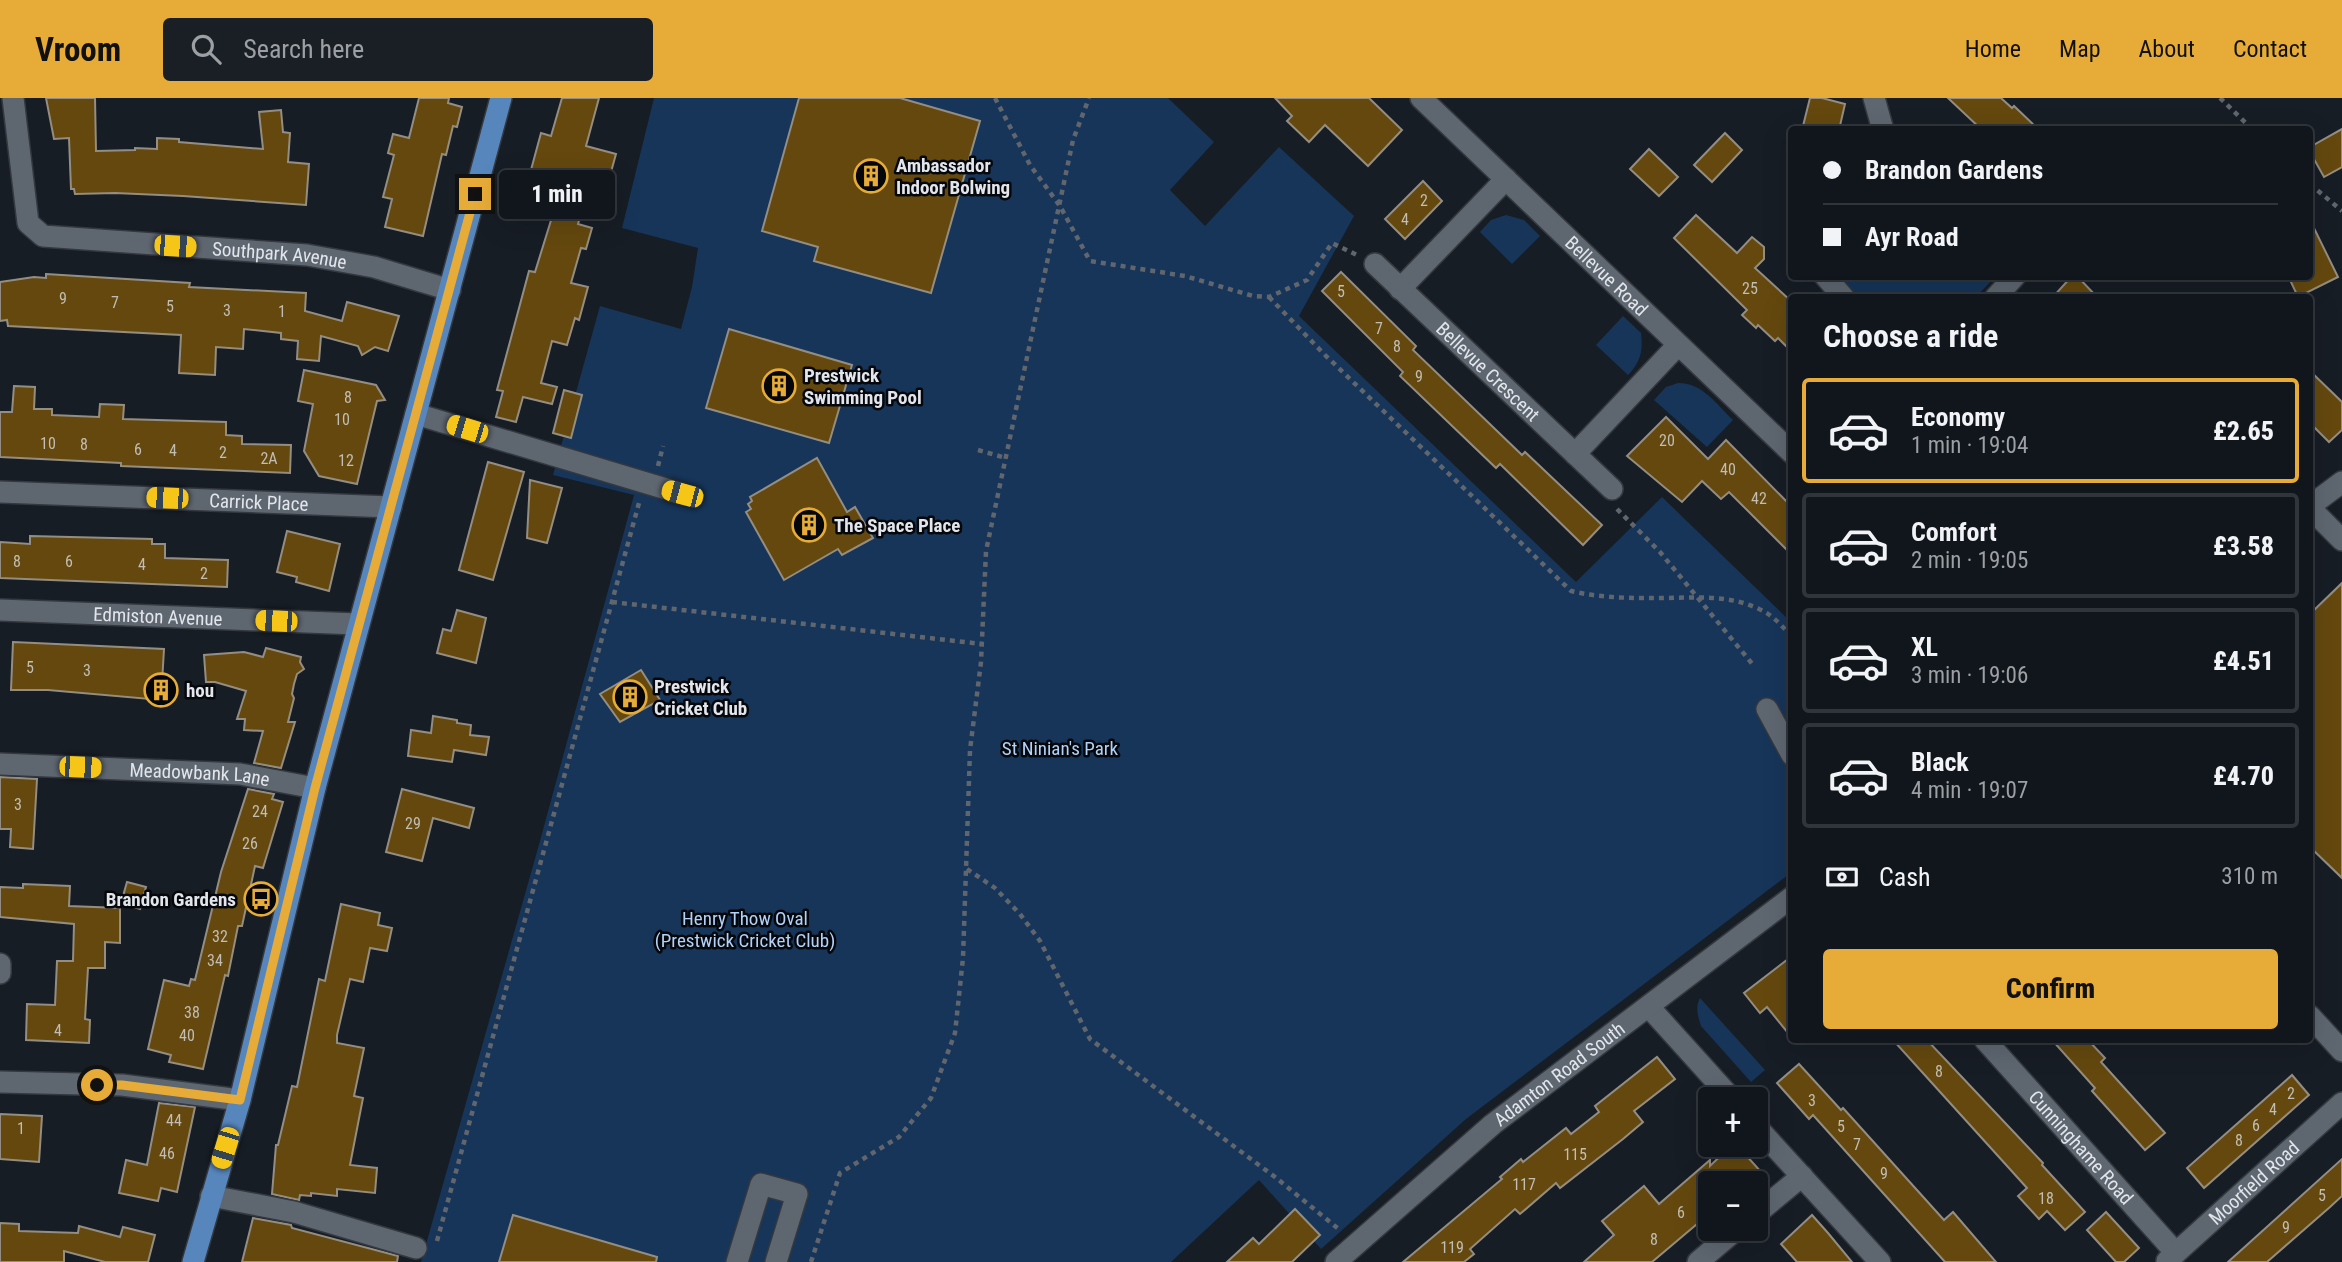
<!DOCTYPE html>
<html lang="en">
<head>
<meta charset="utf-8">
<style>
  :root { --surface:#11161c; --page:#1a1f25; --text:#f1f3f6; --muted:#9c9fa3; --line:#30353b; --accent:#e7ac37 }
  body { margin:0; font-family:"Roboto Condensed",sans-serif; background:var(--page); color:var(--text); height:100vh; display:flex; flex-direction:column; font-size:26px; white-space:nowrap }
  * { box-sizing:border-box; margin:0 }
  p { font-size:23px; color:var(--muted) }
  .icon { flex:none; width:38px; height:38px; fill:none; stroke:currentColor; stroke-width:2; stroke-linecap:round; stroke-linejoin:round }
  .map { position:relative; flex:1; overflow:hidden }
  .drawer { position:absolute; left:1788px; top:196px; width:525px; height:749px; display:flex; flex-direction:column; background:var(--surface); border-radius:7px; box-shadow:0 7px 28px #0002,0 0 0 2px var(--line) }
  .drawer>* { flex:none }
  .top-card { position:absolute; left:1788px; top:28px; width:525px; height:154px; border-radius:7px; box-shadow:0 7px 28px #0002,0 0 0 2px var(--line); display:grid; align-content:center; height:154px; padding:0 35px; background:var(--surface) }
  .buttons { position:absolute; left:1698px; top:989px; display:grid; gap:14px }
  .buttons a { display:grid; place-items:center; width:70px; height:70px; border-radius:7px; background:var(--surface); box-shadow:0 7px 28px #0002,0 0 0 2px var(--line); font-size:35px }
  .end { position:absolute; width:32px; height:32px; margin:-16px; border:9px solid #e7ac37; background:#111; box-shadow:0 0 0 4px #111 }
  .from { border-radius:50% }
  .bubble { position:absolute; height:49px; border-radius:7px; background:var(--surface); box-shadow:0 7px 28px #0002,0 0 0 2px var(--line); font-size:23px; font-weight:800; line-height:49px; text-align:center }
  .car { position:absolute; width:21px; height:42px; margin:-21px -10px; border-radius:9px; box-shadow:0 0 5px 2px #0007; background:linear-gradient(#f5c518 24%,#345 0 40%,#f5c518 0 76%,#345 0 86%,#f5c518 0) }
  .top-card b { display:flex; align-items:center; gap:24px; height:66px; font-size:26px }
  .top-card b+b { border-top:2px solid var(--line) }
  .top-card i { width:18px; height:18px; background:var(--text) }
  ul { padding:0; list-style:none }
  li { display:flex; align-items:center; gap:21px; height:105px; margin:0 14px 10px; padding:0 21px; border:4px solid var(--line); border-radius:7px }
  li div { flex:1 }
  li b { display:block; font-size:26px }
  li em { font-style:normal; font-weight:800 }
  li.active { border-color:var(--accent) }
  li>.icon { width:63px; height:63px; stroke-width:1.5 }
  h2 { padding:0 35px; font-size:32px; line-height:84px }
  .pay { display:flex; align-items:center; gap:18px; height:77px; padding:0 35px; font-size:26px }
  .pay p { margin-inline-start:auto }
  .button { display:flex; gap:14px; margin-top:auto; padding:14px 35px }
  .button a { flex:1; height:80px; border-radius:7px; background:var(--accent); color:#111; font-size:28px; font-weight:800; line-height:80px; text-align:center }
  header { display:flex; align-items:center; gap:42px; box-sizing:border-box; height:98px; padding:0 35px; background:var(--accent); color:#111 }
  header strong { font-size:33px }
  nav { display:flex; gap:38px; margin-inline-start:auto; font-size:24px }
  .search { width:490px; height:63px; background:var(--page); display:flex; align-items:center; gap:18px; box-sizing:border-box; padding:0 24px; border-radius:7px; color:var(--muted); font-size:26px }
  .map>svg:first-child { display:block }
  .green { fill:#163559 }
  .building { fill:#64480e; stroke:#948d82; stroke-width:2 }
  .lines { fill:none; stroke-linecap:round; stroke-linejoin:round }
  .minor-casing { stroke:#34383f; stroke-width:24 }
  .major-casing { stroke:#34383f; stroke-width:24 }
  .path { stroke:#61666e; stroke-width:4.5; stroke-dasharray:5 5; stroke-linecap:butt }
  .minor { stroke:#5e6670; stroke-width:21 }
  .major { stroke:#5786bd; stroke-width:21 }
  .route { stroke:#e7ac37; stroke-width:9 }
  .labels { text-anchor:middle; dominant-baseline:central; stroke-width:5; stroke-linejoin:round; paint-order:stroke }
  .number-label { font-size:16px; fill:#c2beb4 }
  .poi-label { font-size:19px; font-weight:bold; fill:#e2e6ec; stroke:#05070b; text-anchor:start }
  .street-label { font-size:19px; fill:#e2e6ec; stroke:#05070b }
  .park-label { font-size:19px; fill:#b2d2fa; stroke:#05070b }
</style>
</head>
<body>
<header>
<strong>Vroom</strong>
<div class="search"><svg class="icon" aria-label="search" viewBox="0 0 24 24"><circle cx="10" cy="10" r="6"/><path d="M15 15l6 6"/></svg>Search here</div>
<nav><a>Home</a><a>Map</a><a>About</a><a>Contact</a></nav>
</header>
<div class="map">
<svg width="2342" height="1164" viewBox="0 0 2342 1164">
  <rect width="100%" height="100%" fill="#171d25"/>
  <g class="green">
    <polygon points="654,0 1168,0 1214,44 1170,92 1205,128 1279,49 1354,118 1299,218 1576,484 1662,399 1792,525 1792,774 1466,1021 1321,1151 1259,1082 1171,1164 421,1164 540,743 634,397 553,377 600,208 681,231 692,189 698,150 622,130"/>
    <polygon points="1506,117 1524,122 1540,138 1512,166 1480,134 1491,122"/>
    <polygon points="1836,179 1995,179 1975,200 1857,199"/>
    <path d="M1623,218L1641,235C1643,253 1641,263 1628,277L1596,247Z"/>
    <path d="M1678,285C1703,285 1716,306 1733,322L1707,349L1654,302L1666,289Z"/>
    <path d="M1700,900L1765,972L1751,984L1701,928C1698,919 1695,909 1700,900Z"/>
  </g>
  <g class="building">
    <polygon points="46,0 95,0 96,53 135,52 135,50 157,51 157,40 179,41 179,44 263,51 259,14 281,12 283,34 290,35 288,64 309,66 306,107 183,98 115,95 75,96 74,91 71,91 69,40 54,41"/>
    <polygon points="419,0 449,0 448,5 462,9 457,29 453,28 446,57 442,56 423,138 385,129 392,101 383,99 394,57 388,55 393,36 409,40"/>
    <polygon points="562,0 599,0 586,48 616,56 609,81 592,77 578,126 592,130 586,151 581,150 571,185 588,189 579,222 575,220 567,247 552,243 541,285 557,289 552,306 523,299 516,324 496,319 503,293 497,292 529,173 535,174 557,103 525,94 541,35 551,38"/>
    <polygon points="799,0 900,0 980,23 931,195 814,163 818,149 762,133"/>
    <polygon points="1275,0 1369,0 1402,32 1368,68 1325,27 1309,44 1287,23 1292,18"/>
    <polygon points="1810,0 1822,0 1845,6 1839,32 1802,32"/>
    <polygon points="1948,0 2001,0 2012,10 2014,8 2039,32 1982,32"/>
    <polygon points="2342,31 2342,69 2324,79 2310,54 2310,49"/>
    <polygon points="1725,35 1742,52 1712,84 1694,67"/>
    <polygon points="1649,51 1678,79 1659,98 1630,71"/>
    <polygon points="1423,83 1442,103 1405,141 1385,121"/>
    <polygon points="1696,117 1737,155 1752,139 1764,149 1764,161 1755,170 1792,204 1792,254 1778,240 1775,243 1758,227 1756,230 1742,217 1747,212 1674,140"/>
    <polygon points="2310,122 2338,179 2298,199 2290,182 2297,178 2310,178"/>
    <polygon points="1341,174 1416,248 1413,252 1522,357 1525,354 1602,427 1583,447 1500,366 1496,370 1400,278 1403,274 1322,193"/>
    <polygon points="46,176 190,185 189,189 306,195 305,213 342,223 347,204 399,218 388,253 375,249 362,257 358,248 321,238 319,263 297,261 298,243 281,241 281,235 244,231 243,251 216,249 215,277 179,275 181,237 8,228 7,222 0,223 0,184 34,179 46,180"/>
    <polygon points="2072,178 2077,178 2098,200 2052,200"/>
    <polygon points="729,231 852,267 829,345 706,310"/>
    <polygon points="304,272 376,287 385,302 377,303 357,386 319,378 304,353 313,306 298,303"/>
    <polygon points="2310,273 2342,304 2342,332 2329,344 2310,325"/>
    <polygon points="14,288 35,289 34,311 52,311 52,317 99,319 100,306 124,307 123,321 226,324 226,337 242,338 242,346 291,347 290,375 121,368 121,365 0,359 0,314 12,314"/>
    <polygon points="564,292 582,297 571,340 553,335"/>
    <polygon points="1666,319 1708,361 1726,342 1792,409 1792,457 1729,394 1721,401 1702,383 1682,404 1627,358"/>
    <polygon points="817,360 847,414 855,409 873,440 842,457 838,451 784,482 746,414 751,411 748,406 752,403 750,399"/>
    <polygon points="488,364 524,374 493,482 459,472"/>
    <polygon points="530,382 562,390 547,445 527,440"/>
    <polygon points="287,433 340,446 329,493 296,484 297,479 277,474"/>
    <polygon points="30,438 152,441 152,446 165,446 165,460 228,462 227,489 0,480 0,444 30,446"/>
    <polygon points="2342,485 2342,780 2310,749 2310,516"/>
    <polygon points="457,512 486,520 476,565 437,555 443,531 451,533"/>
    <polygon points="13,544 164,551 161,602 48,592 11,592"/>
    <polygon points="266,550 301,559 300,564 304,571 297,576 294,586 292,596 294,600 288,624 295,624 281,670 254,665 263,633 244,632 245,621 237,621 246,593 215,584 206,584 204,557 244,554 263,559"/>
    <polygon points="641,572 660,602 620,624 600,596"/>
    <polygon points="433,618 457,622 457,625 471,627 470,637 489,639 486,657 454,652 452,664 408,658 411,632 431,635"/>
    <polygon points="0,679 37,681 33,751 10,749 11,731 0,731"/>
    <polygon points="248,691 274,696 272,701 283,704 263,770 255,768 242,828 238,828 228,878 225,877 203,971 169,964 171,957 148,951 164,882 189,888 191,881 195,882 221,774"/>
    <polygon points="402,691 474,710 469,730 433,720 422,763 386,754"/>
    <polygon points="127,784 146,789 140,811 121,805"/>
    <polygon points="23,786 70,788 69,808 120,810 120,845 105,844 105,870 88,870 85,921 90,922 89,945 26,942 27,906 55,907 57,863 73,863 74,826 0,819 0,789 23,790"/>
    <polygon points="341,806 380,815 378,827 392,830 387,853 370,850 363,884 350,881 337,937 337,945 364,950 354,998 363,1000 350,1067 377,1070 375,1095 337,1091 337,1098 311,1095 311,1098 300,1097 299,1102 272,1096 276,1047 278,1047 292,988 297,989 319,881 325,883"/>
    <polygon points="1792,858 1792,940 1767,909 1760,915 1744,895"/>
    <polygon points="1893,942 1927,942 2043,1065 2042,1067 2085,1114 2065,1132 2047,1113 2039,1121 2018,1098 2027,1090"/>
    <polygon points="2052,942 2088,942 2105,960 2101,964 2165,1035 2145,1052 2092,993 2095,990"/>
    <polygon points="1657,959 1675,981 1634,1013 1643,1024 1623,1041 1560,1090 1556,1085 1520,1116 1515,1111 1470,1151 1474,1156 1464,1164 1403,1164 1502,1081 1500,1079 1521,1061 1523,1064 1566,1030 1571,1036 1599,1014 1595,1008"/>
    <polygon points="1799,966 1841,1012 1843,1010 1944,1122 1953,1114 1996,1164 1945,1164 1813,1017 1809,1021 1777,985"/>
    <polygon points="2292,977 2309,997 2204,1090 2187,1070"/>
    <polygon points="159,1005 195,1009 177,1094 161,1090 158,1103 119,1095 126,1062 147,1067"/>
    <polygon points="0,1016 42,1018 39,1064 0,1061"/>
    <polygon points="1733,1046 1736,1046 1762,1075 1752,1085 1710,1085 1710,1115 1652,1164 1584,1164 1614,1137 1602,1123 1644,1088 1659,1106 1710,1062 1710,1068"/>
    <polygon points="2342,1061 2342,1098 2330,1109 2267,1164 2228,1164"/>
    <polygon points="1295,1111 1320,1137 1292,1164 1227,1164 1253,1140 1259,1146"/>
    <polygon points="2106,1114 2139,1150 2124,1164 2116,1164 2087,1132"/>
    <polygon points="513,1117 657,1159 656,1164 499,1164"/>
    <polygon points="1812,1117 1828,1135 1852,1164 1797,1164 1781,1146"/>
    <polygon points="253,1120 291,1127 292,1130 398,1158 397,1164 242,1164"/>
    <polygon points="0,1125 19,1126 19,1133 78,1135 79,1128 120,1139 123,1129 155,1137 148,1164 105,1164 64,1153 64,1164 0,1164"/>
  </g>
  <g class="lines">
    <defs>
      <g id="minor">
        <path id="s1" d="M13,0L28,125L43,138L307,157L374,169L450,192"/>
        <path id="s2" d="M1421,0L1792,355"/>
        <polyline points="1874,0 1883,32"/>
        <path id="s3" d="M1375,166L1612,391"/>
        <polyline points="1825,178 1844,200"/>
        <polyline points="1400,191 1506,81"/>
        <polyline points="1995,200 2015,178"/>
        <polyline points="416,316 683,396"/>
        <polyline points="1575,356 1678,247"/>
        <path id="s4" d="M0,394L391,409"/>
        <polyline points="2310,408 2342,384"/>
        <polyline points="2310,410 2342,442"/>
        <path id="s5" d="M0,512L358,526"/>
        <polyline points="1767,611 1792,657"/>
        <path id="s6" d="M0,666L240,676L315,690"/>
        <polyline points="0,866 0,875"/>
        <polyline points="1649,909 1732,1001"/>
        <polyline points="2310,918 2342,953"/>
        <path id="s7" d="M1985,942L2176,1155"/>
        <polyline points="0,984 122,987 240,1002"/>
        <polyline points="1755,1027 1880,1164"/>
        <polyline points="211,1098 294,1114 416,1150"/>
        <polyline points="1755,1117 1802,1078"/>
        <path id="s8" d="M2167,1163L2342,1005"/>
        <polyline points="737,1164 761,1086 797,1096 776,1164"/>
        <path id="s9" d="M1336,1164L1493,1026L1792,799"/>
        <polyline points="1698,1164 1738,1130"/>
      </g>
      <polyline id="major" points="193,1164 240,1002 315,690 501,0"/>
    </defs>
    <use href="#minor" class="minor-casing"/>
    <use href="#major" class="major-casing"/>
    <g class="path">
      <polyline points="995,0 1030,67 1060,108 1090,163 1185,178 1253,198 1269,199 1307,182 1332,145 1357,157"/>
      <polyline points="2220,0 2253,32"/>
      <polyline points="2310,86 2342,113"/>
      <path d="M1269,199L1325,257L1571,493C1596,499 1621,500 1647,500C1684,501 1724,494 1759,511C1773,517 1782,528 1792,539"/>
      <polyline points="978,352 1006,360"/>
      <polyline points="658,368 663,348"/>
      <polyline points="1617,411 1660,454 1754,568"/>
      <polyline points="612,504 982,546"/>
      <polyline points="967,771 995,790 1020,816 1040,843 1090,941 1275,1079 1341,1133"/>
      <polyline points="437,1143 639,405"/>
      <polyline points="811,1164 840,1075 899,1039 931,1000 955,935 963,860 970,652 981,564 986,453 1073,42 1089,0"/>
    </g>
    <use href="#minor" class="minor"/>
    <use href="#major" class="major"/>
  </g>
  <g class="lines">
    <polyline class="route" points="97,987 122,987 240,1002 315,690 475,96"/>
  </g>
  <defs>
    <symbol id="building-ring" viewBox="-11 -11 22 22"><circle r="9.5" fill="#05070b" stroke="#e7ac37" stroke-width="1.5"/><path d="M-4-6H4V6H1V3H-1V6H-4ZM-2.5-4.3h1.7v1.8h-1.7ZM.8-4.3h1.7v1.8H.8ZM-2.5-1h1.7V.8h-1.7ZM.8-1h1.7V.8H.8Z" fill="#e7ac37"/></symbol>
    <symbol id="bus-ring" viewBox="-11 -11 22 22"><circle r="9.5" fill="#05070b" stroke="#e7ac37" stroke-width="1.5"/><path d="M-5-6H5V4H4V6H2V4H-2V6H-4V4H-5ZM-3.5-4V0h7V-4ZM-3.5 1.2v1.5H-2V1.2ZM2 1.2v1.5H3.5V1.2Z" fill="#e7ac37"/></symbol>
  </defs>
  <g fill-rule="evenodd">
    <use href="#building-ring" x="852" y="59" width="38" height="38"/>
    <use href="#building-ring" x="760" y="269" width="38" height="38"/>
    <use href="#building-ring" x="790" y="408" width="38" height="38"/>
    <use href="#building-ring" x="142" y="573" width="38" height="38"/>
    <use href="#building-ring" x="611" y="580" width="38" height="38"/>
    <use href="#bus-ring" x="242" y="782" width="38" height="38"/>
  </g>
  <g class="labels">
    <g class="number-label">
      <text x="1424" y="102">2</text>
      <text x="1405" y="121">4</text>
      <text x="1750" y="190">25</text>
      <text x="1341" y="193">5</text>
      <text x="63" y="200">9</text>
      <text x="115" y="204">7</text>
      <text x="170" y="208">5</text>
      <text x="227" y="212">3</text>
      <text x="282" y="213">1</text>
      <text x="1379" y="230">7</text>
      <text x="1397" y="248">8</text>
      <text x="1419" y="278">9</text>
      <text x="348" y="299">8</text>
      <text x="342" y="321">10</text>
      <text x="1667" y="342">20</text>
      <text x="48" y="345">10</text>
      <text x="84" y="346">8</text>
      <text x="138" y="351">6</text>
      <text x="173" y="352">4</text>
      <text x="223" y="354">2</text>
      <text x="269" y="360">2A</text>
      <text x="346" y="362">12</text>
      <text x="1728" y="371">40</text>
      <text x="1759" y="400">42</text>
      <text x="17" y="463">8</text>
      <text x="69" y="463">6</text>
      <text x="142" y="466">4</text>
      <text x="204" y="475">2</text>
      <text x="30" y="569">5</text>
      <text x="87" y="572">3</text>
      <text x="18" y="706">3</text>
      <text x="260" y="713">24</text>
      <text x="413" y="725">29</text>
      <text x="250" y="745">26</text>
      <text x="220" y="838">32</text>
      <text x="215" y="862">34</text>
      <text x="192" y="914">38</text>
      <text x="58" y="932">4</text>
      <text x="187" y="937">40</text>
      <text x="1939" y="973">8</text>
      <text x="2291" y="995">2</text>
      <text x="1812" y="1002">3</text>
      <text x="2273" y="1011">4</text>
      <text x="174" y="1022">44</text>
      <text x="2256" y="1027">6</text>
      <text x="1841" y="1028">5</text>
      <text x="21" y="1030">1</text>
      <text x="2239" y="1042">8</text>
      <text x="1857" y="1046">7</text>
      <text x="167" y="1055">46</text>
      <text x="1575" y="1056">115</text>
      <text x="1884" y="1075">9</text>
      <text x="1524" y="1086">117</text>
      <text x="2322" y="1097">5</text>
      <text x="2046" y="1100">18</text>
      <text x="1681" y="1114">6</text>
      <text x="2286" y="1129">9</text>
      <text x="1654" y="1141">8</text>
      <text x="1452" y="1149">119</text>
    </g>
    <g class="poi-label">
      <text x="896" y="67">Ambassador<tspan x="896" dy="22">Indoor Bolwing</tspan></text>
      <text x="804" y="277">Prestwick<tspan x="804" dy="22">Swimming Pool</tspan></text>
      <text x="834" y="427">The Space Place</text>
      <text x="654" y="588">Prestwick<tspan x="654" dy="22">Cricket Club</tspan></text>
      <text x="186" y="592">hou</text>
      <text x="236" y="801" text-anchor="end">Brandon Gardens</text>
    </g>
    <g class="street-label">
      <text stroke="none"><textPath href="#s1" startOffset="383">Southpark Avenue</textPath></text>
      <text stroke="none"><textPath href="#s2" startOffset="257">Bellevue Road</textPath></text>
      <text stroke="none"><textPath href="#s3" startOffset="156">Bellevue Crescent</textPath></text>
      <text stroke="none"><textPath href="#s4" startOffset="259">Carrick Place</textPath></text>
      <text stroke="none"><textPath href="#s5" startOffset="158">Edmiston Avenue</textPath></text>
      <text stroke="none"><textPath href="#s6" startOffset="200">Meadowbank Lane</textPath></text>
      <text stroke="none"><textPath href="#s9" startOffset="292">Adamton Road South</textPath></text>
      <text stroke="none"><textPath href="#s7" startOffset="144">Cunninghame Road</textPath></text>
      <text stroke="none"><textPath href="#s8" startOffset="117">Moorfield Road</textPath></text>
    </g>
    <g class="park-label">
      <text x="1060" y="650">St Ninian's Park</text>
      <text x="745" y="820">Henry Thow Oval<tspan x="745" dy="22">(Prestwick Cricket Club)</tspan></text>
    </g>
  </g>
</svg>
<div class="buttons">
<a>+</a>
<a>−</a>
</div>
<i class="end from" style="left:97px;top:987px"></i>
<i class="end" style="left:475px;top:96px"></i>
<div class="bubble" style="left:499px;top:72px;width:116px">1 min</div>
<i class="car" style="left:175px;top:148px;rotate:94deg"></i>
<i class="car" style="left:467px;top:331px;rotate:287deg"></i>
<i class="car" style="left:682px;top:396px;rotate:285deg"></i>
<i class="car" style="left:167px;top:400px;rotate:272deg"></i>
<i class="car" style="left:276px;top:523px;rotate:272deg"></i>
<i class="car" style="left:80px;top:669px;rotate:92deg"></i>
<i class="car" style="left:225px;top:1050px;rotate:197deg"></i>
<div class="top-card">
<b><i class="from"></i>Brandon Gardens</b>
<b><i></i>Ayr Road</b>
</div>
<section class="drawer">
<h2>Choose a ride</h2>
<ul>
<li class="active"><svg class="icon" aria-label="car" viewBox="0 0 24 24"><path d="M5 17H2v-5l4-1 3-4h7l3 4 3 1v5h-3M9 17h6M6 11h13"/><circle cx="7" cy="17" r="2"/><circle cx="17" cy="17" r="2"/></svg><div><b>Economy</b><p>1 min · 19:04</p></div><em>£2.65</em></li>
<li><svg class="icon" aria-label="car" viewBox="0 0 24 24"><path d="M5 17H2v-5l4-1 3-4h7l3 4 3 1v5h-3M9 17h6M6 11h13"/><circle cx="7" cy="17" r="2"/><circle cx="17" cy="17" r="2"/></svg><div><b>Comfort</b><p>2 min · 19:05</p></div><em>£3.58</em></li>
<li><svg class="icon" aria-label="car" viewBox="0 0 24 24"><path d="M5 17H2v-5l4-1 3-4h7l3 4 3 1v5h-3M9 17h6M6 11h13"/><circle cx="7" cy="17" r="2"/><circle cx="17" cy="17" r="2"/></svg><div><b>XL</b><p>3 min · 19:06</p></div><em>£4.51</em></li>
<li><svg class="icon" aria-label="car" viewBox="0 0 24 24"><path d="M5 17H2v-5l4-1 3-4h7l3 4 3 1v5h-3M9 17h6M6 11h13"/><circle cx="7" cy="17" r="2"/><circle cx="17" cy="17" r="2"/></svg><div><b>Black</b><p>4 min · 19:07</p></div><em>£4.70</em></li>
</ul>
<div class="pay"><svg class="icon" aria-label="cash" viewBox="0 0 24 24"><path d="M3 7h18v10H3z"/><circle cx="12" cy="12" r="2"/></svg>Cash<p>310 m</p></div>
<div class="button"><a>Confirm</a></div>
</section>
</div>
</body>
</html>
